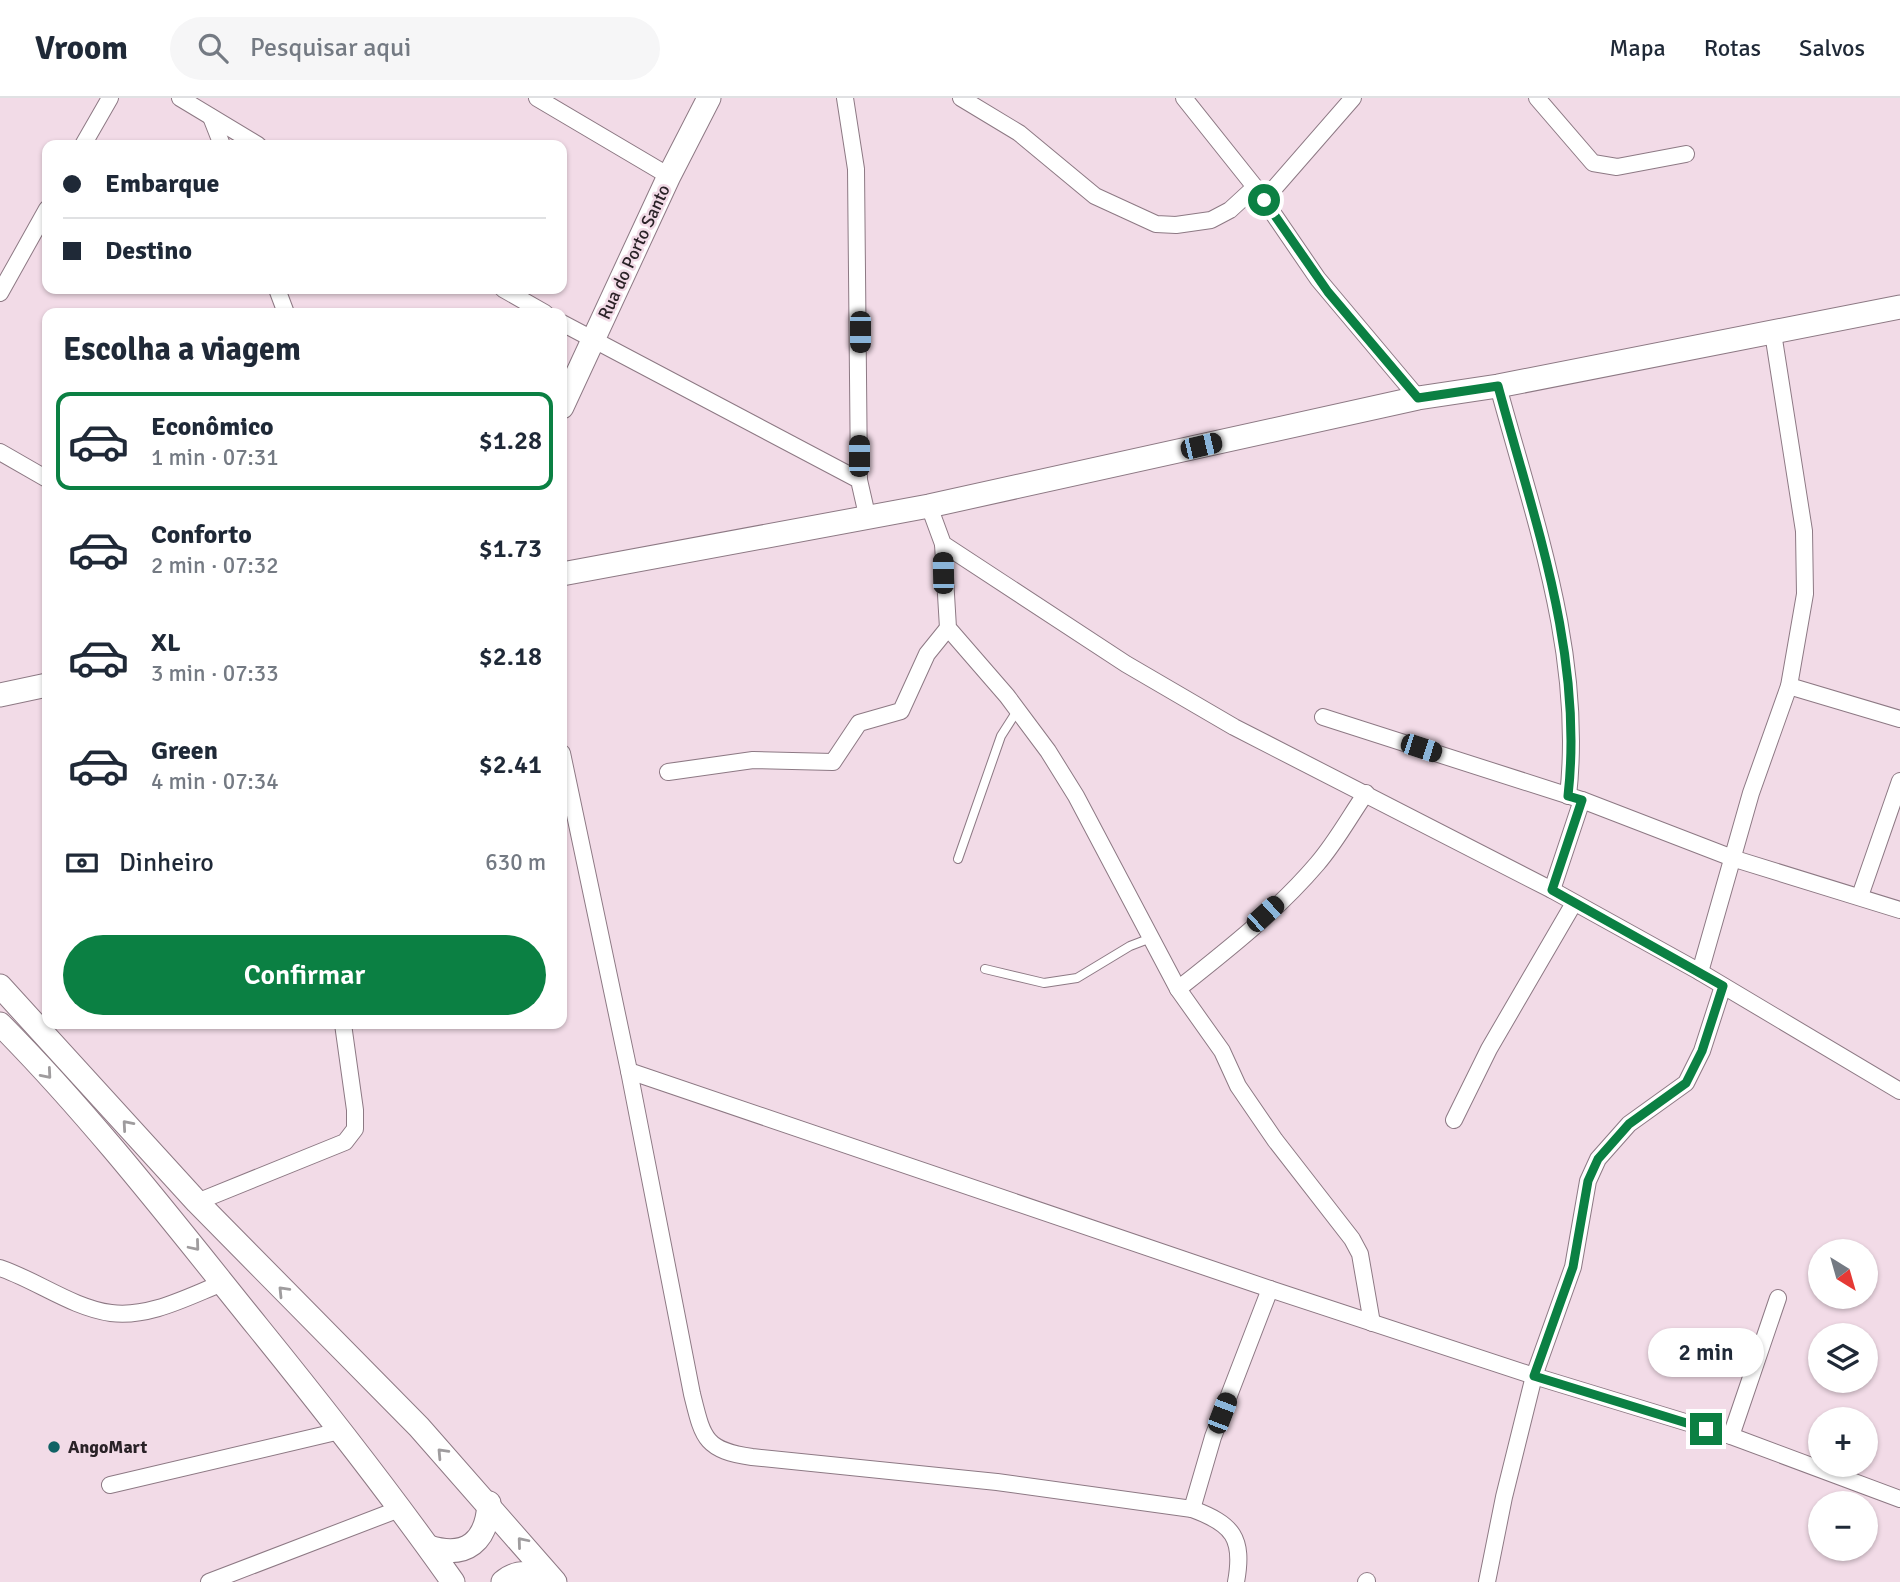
<!DOCTYPE html>
<html lang="pt">
<head>
<meta charset="utf-8">
<style>
  :root { --surface:#fff; --page:#f6f6f7; --text:#1f2937; --muted:#747a83; --line:#e0e1e3; --accent:#0b8043 }
  body { margin:0; font-family:Signika,sans-serif; background:var(--page); color:var(--text); height:100vh; display:flex; flex-direction:column; font-size:26px; white-space:nowrap }
  * { box-sizing:border-box; margin:0 }
  p { font-size:23px; color:var(--muted) }
  .icon { flex:none; width:38px; height:38px; fill:none; stroke:currentColor; stroke-width:2; stroke-linecap:round; stroke-linejoin:round }
  .map { position:relative; flex:1; overflow:hidden }
  .drawer { position:absolute; left:42px; top:210px; width:525px; height:721px; display:flex; flex-direction:column; background:var(--surface); border-radius:14px; box-shadow:0 2px 5px #0004 }
  .drawer>* { flex:none }
  .top-card { position:absolute; left:42px; top:42px; width:525px; height:154px; border-radius:14px; box-shadow:0 2px 5px #0004; display:grid; align-content:center; height:154px; padding:0 21px; background:var(--surface) }
  .needle { width:46px; rotate:143deg }
  .buttons { position:absolute; left:1808px; top:1141px; display:grid; gap:14px }
  .buttons a { display:grid; place-items:center; width:70px; height:70px; border-radius:50%; background:var(--surface); box-shadow:0 2px 5px #0004; font-size:35px }
  .end { position:absolute; width:32px; height:32px; margin:-16px; border:9px solid #0b8043; background:#fff; box-shadow:0 0 0 4px #fff }
  .from { border-radius:50% }
  .bubble { position:absolute; height:49px; border-radius:24px; background:var(--surface); box-shadow:0 2px 5px #0004; font-size:23px; font-weight:600; line-height:49px; text-align:center }
  .car { position:absolute; width:21px; height:42px; margin:-21px -10px; border-radius:9px; box-shadow:0 0 5px 2px #0007; background:linear-gradient(#222 24%,#8ab4d8 0 40%,#222 0 76%,#8ab4d8 0 86%,#222 0) }
  .top-card b { display:flex; align-items:center; gap:24px; height:66px; font-size:26px }
  .top-card b+b { border-top:2px solid var(--line) }
  .top-card i { width:18px; height:18px; background:var(--text) }
  ul { padding:0; list-style:none }
  li { display:flex; align-items:center; gap:21px; height:98px; margin:0 14px 10px; padding:0 7px; border:4px solid transparent; border-radius:14px }
  li div { flex:1 }
  li b { display:block; font-size:26px }
  li em { font-style:normal; font-weight:600 }
  li.selected { border-color:var(--accent) }
  li>.icon { width:63px; height:63px; stroke-width:1.5 }
  h2 { padding:0 21px; font-size:32px; line-height:84px }
  .pay { display:flex; align-items:center; gap:18px; height:77px; padding:0 21px; font-size:26px }
  .pay p { margin-inline-start:auto }
  .cta { display:flex; gap:14px; margin-top:auto; padding:14px 21px }
  .cta a { flex:1; height:80px; border-radius:42px; background:var(--accent); color:#fff; font-size:28px; font-weight:600; line-height:80px; text-align:center }
  header { display:flex; align-items:center; gap:42px; box-sizing:border-box; height:98px; padding:0 35px; background:var(--surface); border-bottom:2px solid var(--line) }
  header strong { font-size:33px }
  nav { display:flex; gap:38px; margin-inline-start:auto; font-size:24px }
  .search { width:490px; height:63px; background:var(--page); display:flex; align-items:center; gap:18px; box-sizing:border-box; padding:0 24px; border-radius:38px; color:var(--muted); font-size:26px }
  .map>svg:first-child { display:block }
  .lines { fill:none; stroke-linecap:round; stroke-linejoin:round }
  .lane-casing { stroke:#8d7984; stroke-width:10 }
  .street-casing { stroke:#8d7984; stroke-width:18 }
  .secondary-casing { stroke:#8d7984; stroke-width:25 }
  .lane { stroke:#fff; stroke-width:8 }
  .street { stroke:#fff; stroke-width:16 }
  .secondary { stroke:#fff; stroke-width:23 }
  .oneway { stroke:#9f9c9e }
  .route { stroke:#0b8043; stroke-width:9 }
  .poi-dot { fill:#106265; stroke:#f2dbe7; stroke-width:2.5 }
  .labels { text-anchor:middle; dominant-baseline:central; stroke-width:5; stroke-linejoin:round; paint-order:stroke }
  .street-label { font-size:18px; fill:#2a2227; stroke:#f2dbe7 }
  .poi-label { font-size:18px; font-weight:bold; fill:#2a2227; stroke:#f2dbe7; text-anchor:start }
</style>
</head>
<body>
<header>
<strong>Vroom</strong>
<div class="search"><svg class="icon" aria-label="search" viewBox="0 0 24 24"><circle cx="10" cy="10" r="6"/><path d="M15 15l6 6"/></svg>Pesquisar aqui</div>
<nav><a>Mapa</a><a>Rotas</a><a>Salvos</a></nav>
</header>
<div class="map">
<svg width="1900" height="1484" viewBox="0 0 1900 1484">
  <rect width="100%" height="100%" fill="#f2dbe7"/>
  <g class="lines">
    <defs>
      <g id="lane">
        <polyline points="958,761 1001,638 1017,613"/>
        <polyline points="985,871 1044,885 1077,880 1130,848 1151,840"/>
      </g>
      <g id="street">
        <polyline points="180,0 258,47"/>
        <polyline points="537,0 669,78"/>
        <polyline points="845,0 856,71 859,382"/>
        <polyline points="961,0 1019,35 1095,98 1156,126 1176,127 1211,122 1230,112 1255,89"/>
        <polyline points="1184,0 1255,89 1318,181 1418,300"/>
        <polyline points="1537,0 1593,65 1617,69 1686,56"/>
        <polyline points="211,19 222,47"/>
        <polyline points="83,47 110,0"/>
        <polyline points="1264,102 1353,0"/>
        <polyline points="277,191 286,215"/>
        <polyline points="503,191 545,215"/>
        <polyline points="0,195 47,111"/>
        <polyline points="562,225 859,382 867,417"/>
        <path d="M1498,288C1534,421 1584,557 1568,698"/>
        <polyline points="0,354 47,381"/>
        <polyline points="929,408 943,446 1126,566 1234,629 1552,792 1700,874 1900,993"/>
        <polyline points="943,446 948,530 1007,598 1048,653 1076,698 1178,891 1222,953 1238,988 1275,1042 1352,1141 1360,1156 1372,1225"/>
        <polyline points="1789,588 1900,621"/>
        <polyline points="1323,619 1582,702 1735,761 1900,812"/>
        <path d="M562,655L629,973L692,1296C703,1340 704,1352 752,1359L997,1384L1192,1411C1233,1426 1244,1440 1236,1484"/>
        <polyline points="668,674 753,662 833,664 859,625 901,613 927,556 948,530"/>
        <polyline points="1552,792 1582,702"/>
        <polyline points="1860,798 1900,683"/>
        <polyline points="1700,874 1751,695 1789,588 1805,496 1804,433 1773,235"/>
        <path d="M1178,891C1226,853 1277,813 1317,766C1336,744 1350,718 1366,695"/>
        <polyline points="629,973 1270,1191 1534,1278 1731,1338 1900,1401"/>
        <polyline points="1454,1022 1489,951 1574,805"/>
        <polyline points="197,1104 345,1044 355,1031 355,1012 343,926"/>
        <path d="M0,1170C36,1182 73,1210 111,1215C150,1220 189,1198 225,1184"/>
        <polyline points="1731,1338 1778,1200"/>
        <polyline points="110,1387 340,1333"/>
        <polyline points="1192,1411 1213,1339 1270,1191"/>
        <polyline points="209,1484 402,1410"/>
        <polyline points="1366,1484 1367,1483"/>
        <polyline points="1487,1484 1504,1399 1534,1278 1573,1169 1588,1083 1598,1061 1629,1026 1686,985 1702,953 1723,888"/>
      </g>
      <g id="secondary">
        <polyline points="562,309 669,78 709,0"/>
        <polyline points="562,476 929,408 1418,300 1498,288 1900,209"/>
        <polyline points="0,597 47,587"/>
        <polyline points="0,888 197,1104 419,1329 555,1484"/>
        <path d="M0,926C93,1020 174,1125 257,1228C325,1312 391,1396 453,1484"/>
        <path d="M429,1449C467,1461 487,1443 489,1405"/>
        <path d="M503,1484C519,1470 537,1476 554,1484"/>
      </g>
    </defs>
    <use href="#lane" class="lane-casing"/>
    <use href="#street" class="street-casing"/>
    <use href="#secondary" class="secondary-casing"/>
    <use href="#lane" class="lane"/>
    <use href="#street" class="street"/>
    <use href="#secondary" class="secondary"/>
  </g>
  <defs><path id="oneway-chevron" d="M-2-3.5L2.5 0L-2 3.5" fill="none" stroke-width="1.6" stroke-linecap="round" stroke-linejoin="round" transform="scale(1.75)"/></defs>
  <g class="oneway">
    <use href="#oneway-chevron" transform="translate(47 976) rotate(49)"/>
    <use href="#oneway-chevron" transform="translate(127 1027) rotate(-131)"/>
    <use href="#oneway-chevron" transform="translate(195 1148) rotate(50)"/>
    <use href="#oneway-chevron" transform="translate(283 1193) rotate(-134)"/>
    <use href="#oneway-chevron" transform="translate(442 1355) rotate(-133)"/>
    <use href="#oneway-chevron" transform="translate(522 1444) rotate(-130)"/>
  </g>
  <g class="lines">
    <path class="route" d="M1264,102L1328,194L1418,300L1498,288C1534,422 1584,556 1568,698L1582,702L1552,792L1723,888L1702,953L1686,985L1629,1026L1598,1061L1588,1083L1573,1169L1534,1278L1706,1331"/>
  </g>
  <circle class="poi-dot" cx="54" cy="1349" r="7"/>
  <g class="labels">
    <g class="street-label">
      <text transform="translate(634 154) rotate(-65)">Rua do Porto Santo</text>
    </g>
    <g class="poi-label">
      <text x="68" y="1349">AngoMart</text>
    </g>
  </g>
</svg>
<div class="buttons">
<a><svg class="needle" viewBox="-14 -14 28 28"><path d="M0-13l5 13h-10z" fill="#e53935"/><path d="M0 13l5-13h-10z" fill="#747a83"/></svg></a>
<a><svg class="icon" aria-label="layers" viewBox="0 0 24 24"><path d="M12 4l9 5-9 5-9-5zM3 14l9 5 9-5"/></svg></a>
<a>+</a>
<a>−</a>
</div>
<i class="end from" style="left:1264px;top:102px"></i>
<i class="end" style="left:1706px;top:1331px"></i>
<div class="bubble" style="left:1648px;top:1230px;width:116px">2 min</div>
<i class="car" style="left:860px;top:234px;rotate:180deg"></i>
<i class="car" style="left:1201px;top:348px;rotate:77deg"></i>
<i class="car" style="left:859px;top:358px;rotate:0deg"></i>
<i class="car" style="left:943px;top:475px;rotate:359deg"></i>
<i class="car" style="left:1421px;top:650px;rotate:108deg"></i>
<i class="car" style="left:1265px;top:816px;rotate:48deg"></i>
<i class="car" style="left:1222px;top:1315px;rotate:21deg"></i>
<div class="top-card">
<b><i class="from"></i>Embarque</b>
<b><i></i>Destino</b>
</div>
<section class="drawer">
<h2>Escolha a viagem</h2>
<ul>
<li class="selected"><svg class="icon" aria-label="car" viewBox="0 0 24 24"><path d="M5 17H2v-5l4-1 3-4h7l3 4 3 1v5h-3M9 17h6M6 11h13"/><circle cx="7" cy="17" r="2"/><circle cx="17" cy="17" r="2"/></svg><div><b>Econômico</b><p>1 min · 07:31</p></div><em>$1.28</em></li>
<li><svg class="icon" aria-label="car" viewBox="0 0 24 24"><path d="M5 17H2v-5l4-1 3-4h7l3 4 3 1v5h-3M9 17h6M6 11h13"/><circle cx="7" cy="17" r="2"/><circle cx="17" cy="17" r="2"/></svg><div><b>Conforto</b><p>2 min · 07:32</p></div><em>$1.73</em></li>
<li><svg class="icon" aria-label="car" viewBox="0 0 24 24"><path d="M5 17H2v-5l4-1 3-4h7l3 4 3 1v5h-3M9 17h6M6 11h13"/><circle cx="7" cy="17" r="2"/><circle cx="17" cy="17" r="2"/></svg><div><b>XL</b><p>3 min · 07:33</p></div><em>$2.18</em></li>
<li><svg class="icon" aria-label="car" viewBox="0 0 24 24"><path d="M5 17H2v-5l4-1 3-4h7l3 4 3 1v5h-3M9 17h6M6 11h13"/><circle cx="7" cy="17" r="2"/><circle cx="17" cy="17" r="2"/></svg><div><b>Green</b><p>4 min · 07:34</p></div><em>$2.41</em></li>
</ul>
<div class="pay"><svg class="icon" aria-label="cash" viewBox="0 0 24 24"><path d="M3 7h18v10H3z"/><circle cx="12" cy="12" r="2"/></svg>Dinheiro<p>630 m</p></div>
<div class="cta"><a>Confirmar</a></div>
</section>
</div>
</body>
</html>
